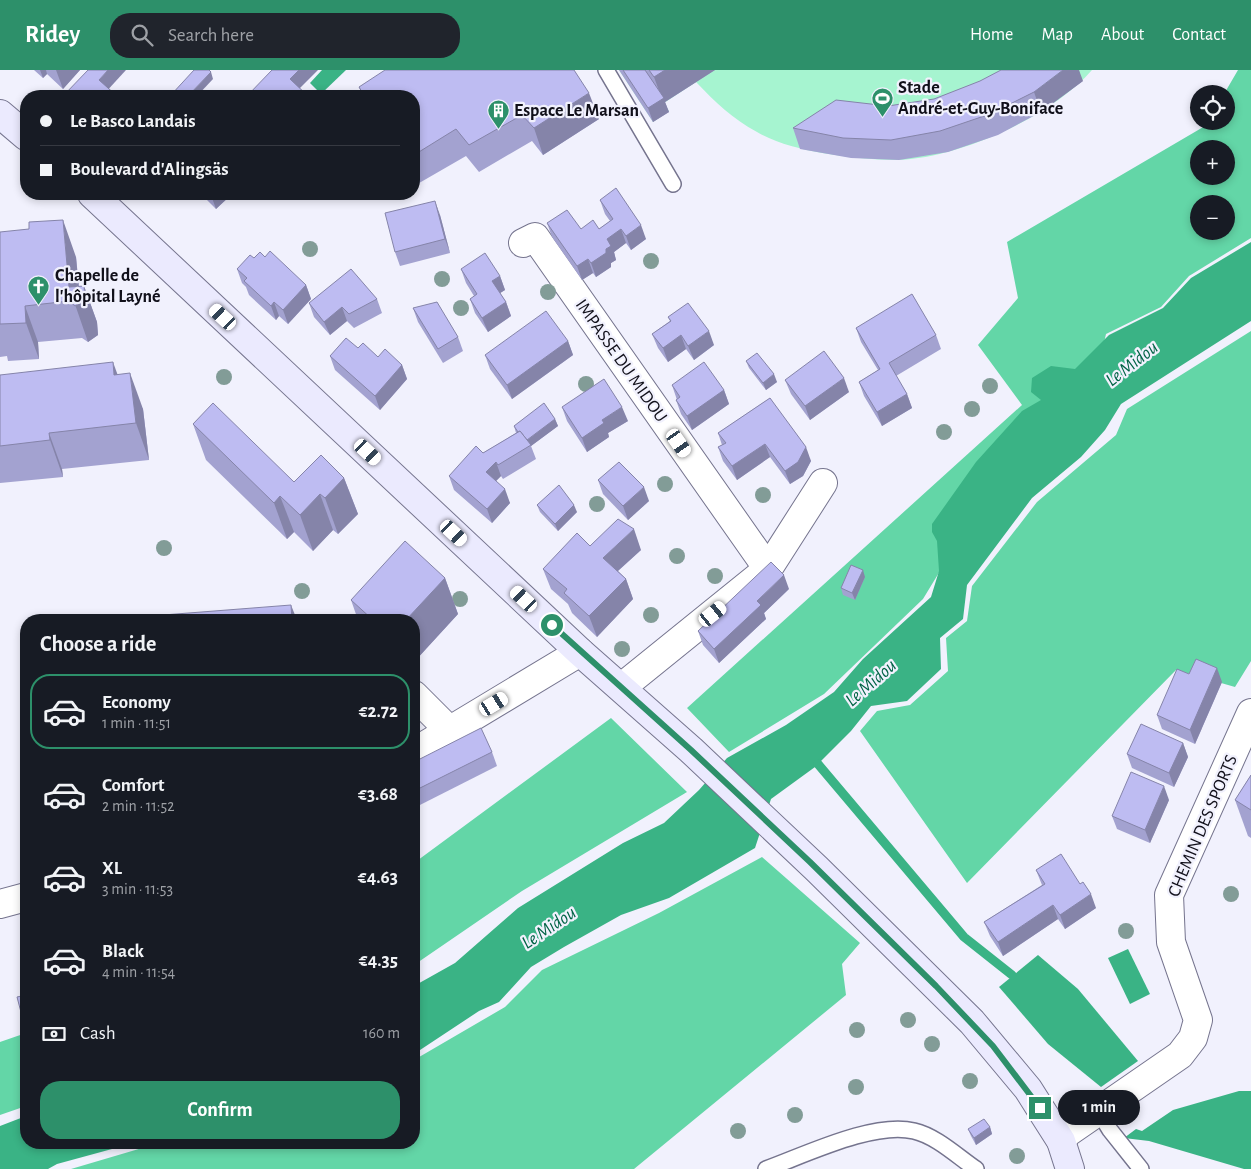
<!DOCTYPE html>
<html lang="en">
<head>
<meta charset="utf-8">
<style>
  :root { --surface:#171b24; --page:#20242c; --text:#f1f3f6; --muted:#9ea1a6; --line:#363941; --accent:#2d906a }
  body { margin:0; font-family:"Alegreya Sans",sans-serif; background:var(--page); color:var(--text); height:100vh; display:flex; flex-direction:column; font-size:19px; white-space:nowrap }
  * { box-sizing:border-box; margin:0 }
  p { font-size:16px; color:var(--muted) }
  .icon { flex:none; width:28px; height:28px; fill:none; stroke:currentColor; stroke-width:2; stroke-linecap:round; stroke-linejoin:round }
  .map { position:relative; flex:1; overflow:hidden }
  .panel { position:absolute; left:20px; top:544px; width:400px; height:535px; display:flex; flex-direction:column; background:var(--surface); border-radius:20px; box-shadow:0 2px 8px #0003 }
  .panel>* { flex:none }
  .guide { position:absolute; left:20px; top:20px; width:400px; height:110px; border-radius:20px; box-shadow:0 2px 8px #0003; display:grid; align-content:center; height:110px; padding:0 20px; background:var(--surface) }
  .controls { position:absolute; left:1190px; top:15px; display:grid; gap:10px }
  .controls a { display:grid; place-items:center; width:45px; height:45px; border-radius:50%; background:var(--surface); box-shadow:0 2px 8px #0003; font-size:25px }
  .end { position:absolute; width:22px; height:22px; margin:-11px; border:6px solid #2d906a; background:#fff; box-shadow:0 0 0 2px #fff }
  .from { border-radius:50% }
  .bubble { position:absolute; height:35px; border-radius:18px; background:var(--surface); box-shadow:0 2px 8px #0003; font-size:16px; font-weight:700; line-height:35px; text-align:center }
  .car { position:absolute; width:15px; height:30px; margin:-15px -8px; border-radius:6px; box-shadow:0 0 4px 1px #0007; background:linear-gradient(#fff 24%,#345 0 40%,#fff 0 76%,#345 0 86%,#fff 0) }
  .guide b { display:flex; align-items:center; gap:18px; height:48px; font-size:19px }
  .guide b+b { border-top:1px solid var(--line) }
  .guide i { width:12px; height:12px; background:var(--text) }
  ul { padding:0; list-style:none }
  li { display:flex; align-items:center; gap:15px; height:75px; margin:0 10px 8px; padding:0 10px; border:2px solid transparent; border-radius:20px }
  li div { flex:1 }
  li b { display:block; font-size:19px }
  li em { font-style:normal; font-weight:700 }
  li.on { border-color:var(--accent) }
  li>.icon { width:45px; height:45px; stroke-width:1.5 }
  h2 { padding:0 20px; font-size:22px; line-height:60px }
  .pay { display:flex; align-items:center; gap:12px; height:55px; padding:0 20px; font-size:19px }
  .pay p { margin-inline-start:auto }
  .button { display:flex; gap:10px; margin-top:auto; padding:10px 20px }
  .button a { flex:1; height:58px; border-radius:20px; background:var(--accent); color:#fff; font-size:20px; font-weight:700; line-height:58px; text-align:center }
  header { display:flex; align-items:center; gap:30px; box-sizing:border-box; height:70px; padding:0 25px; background:var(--accent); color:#fff }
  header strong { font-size:24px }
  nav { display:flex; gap:28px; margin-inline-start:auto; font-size:18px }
  .search { width:350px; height:45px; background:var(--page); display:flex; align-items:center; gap:12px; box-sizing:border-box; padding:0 18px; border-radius:20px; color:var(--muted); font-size:19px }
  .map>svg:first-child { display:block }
  .green { fill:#a6f4d0 }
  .forest { fill:#63d6a7; fill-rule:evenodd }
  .water { fill:#3ab385 }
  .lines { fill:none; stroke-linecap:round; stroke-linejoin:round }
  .stream { stroke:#3ab385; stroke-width:9 }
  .lane-casing { stroke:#75748e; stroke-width:18 }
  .street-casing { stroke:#75748e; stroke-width:30 }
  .secondary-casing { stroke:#75748e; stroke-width:30 }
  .lane { stroke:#fff; stroke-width:15 }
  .street { stroke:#fff; stroke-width:28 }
  .secondary { stroke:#ebeafe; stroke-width:28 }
  .tree { fill:#829c97 }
  .wall { fill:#a3a2d0 }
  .shaded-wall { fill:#8584a9 }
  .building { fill:#bebcf2; stroke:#8584a9 }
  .route { stroke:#2d906a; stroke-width:6 }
  .labels { text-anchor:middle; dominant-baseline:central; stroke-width:4.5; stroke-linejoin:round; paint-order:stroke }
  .poi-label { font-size:18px; font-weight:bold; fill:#11101a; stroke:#f1f1fd; text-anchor:start }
  .street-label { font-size:18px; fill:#11101a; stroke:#f1f1fd }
  .water-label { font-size:19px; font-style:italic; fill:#016345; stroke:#f1f1fd }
</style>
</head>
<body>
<header>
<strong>Ridey</strong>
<div class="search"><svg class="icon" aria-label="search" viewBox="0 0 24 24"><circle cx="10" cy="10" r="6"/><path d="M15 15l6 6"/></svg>Search here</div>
<nav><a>Home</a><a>Map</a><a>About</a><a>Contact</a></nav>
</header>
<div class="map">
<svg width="1251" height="1099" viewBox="0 0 1251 1099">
  <rect width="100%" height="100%" fill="#f1f1fd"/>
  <path class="green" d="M619,0H1092C1051,47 960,88 897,90C872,90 847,87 822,83C800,79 776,73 757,62C733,49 715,32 696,12L664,33L669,41L653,52Z"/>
  <g class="forest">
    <path d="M1238,0H1251V168L1189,206L1161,237L1106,264L1100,290L997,407L923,529L824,624L729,682L687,638L1022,335L978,275L1018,228L1007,172L1205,56L1208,51H1226V24H1224ZM1199,79H1226V106H1199ZM1199,134H1226V161H1199Z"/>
    <polygon points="1251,261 1251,591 1235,617 1176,600 967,813 860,661 877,641 910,635 948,601 946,568 967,551 972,516 1037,432 1116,365 1127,339"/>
    <polygon points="611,648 687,722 522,821 414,895 414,793"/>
    <polygon points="762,787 860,873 842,894 846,925 634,1099 71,1099 159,1073 414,1072 414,990 505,937 542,900 659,843"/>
    <polygon points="26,963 26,1036 0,1045 0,972"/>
  </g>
  <g class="water">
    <polygon points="322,0 346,0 321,24 310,13"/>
    <polygon points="1251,172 1251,251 1121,334 1105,360 1081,387 1032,428 967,515 963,549 940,568 941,599 907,631 871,636 851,661 815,697 771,729 755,778 669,828 621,845 564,877 531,897 499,932 479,941 414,984 414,916 455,893 518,838 623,773 664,753 699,720 727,688 786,655 834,622 863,589 931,527 939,501 937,471 932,462 932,454 976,392 1022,341 1041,330 1031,322 1032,308 1051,296 1075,299 1109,265 1163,238 1191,208"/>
    <polygon points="1128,879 1150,924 1130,934 1108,888"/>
    <polygon points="1038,885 1078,919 1138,991 1101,1017 1048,974 999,917"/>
    <polygon points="1239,1021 1251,1021 1251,1099 1244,1099 1149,1071 1124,1068 1136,1059 1142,1061 1173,1040"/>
    <polygon points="26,1046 26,1072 134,1073 57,1094 48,1099 0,1099 0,1056"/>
  </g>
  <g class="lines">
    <polyline class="stream" points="818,694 964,867 1012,905"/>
    <defs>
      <g id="lane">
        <polyline points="606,0 673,114"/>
        <polyline points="1099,1042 1110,1060 1141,1099"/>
        <path d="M766,1099C805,1085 874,1051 914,1061C936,1066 957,1086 976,1099"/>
      </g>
      <g id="street">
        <polyline points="523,173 535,167 768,499"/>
        <polyline points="622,617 768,499 823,413"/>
        <polyline points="414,625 450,661"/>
        <polyline points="414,682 580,582"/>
        <polyline points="0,834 26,827"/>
        <polyline points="1061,1071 1067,1063 1180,985 1193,968 1198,950 1171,872 1169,825 1251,643"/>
      </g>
      <g id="secondary">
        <polyline points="0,44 26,66"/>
        <polyline points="92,124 580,582 691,680 817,799 972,952 1028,1019 1040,1038 1061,1071 1070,1099"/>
      </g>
    </defs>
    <use href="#lane" class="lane-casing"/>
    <use href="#street" class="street-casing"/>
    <use href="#secondary" class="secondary-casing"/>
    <use href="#lane" class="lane"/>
    <use href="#street" class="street"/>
    <use href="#secondary" class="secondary"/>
  </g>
  <g class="tree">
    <circle cx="310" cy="179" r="8"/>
    <circle cx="651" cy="191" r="8"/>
    <circle cx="442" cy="209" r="8"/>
    <circle cx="548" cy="222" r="8"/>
    <circle cx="461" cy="238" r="8"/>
    <circle cx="224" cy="307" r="8"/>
    <circle cx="586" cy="314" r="8"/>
    <circle cx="990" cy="316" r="8"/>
    <circle cx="972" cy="339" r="8"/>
    <circle cx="944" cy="362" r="8"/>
    <circle cx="665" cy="414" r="8"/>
    <circle cx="763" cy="425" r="8"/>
    <circle cx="597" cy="434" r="8"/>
    <circle cx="164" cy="478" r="8"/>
    <circle cx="677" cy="486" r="8"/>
    <circle cx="715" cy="506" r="8"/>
    <circle cx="302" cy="521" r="8"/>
    <circle cx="460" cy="529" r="8"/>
    <circle cx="651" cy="545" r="8"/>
    <circle cx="622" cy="579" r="8"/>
    <circle cx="1231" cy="824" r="8"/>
    <circle cx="1126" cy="861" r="8"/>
    <circle cx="908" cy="950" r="8"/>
    <circle cx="857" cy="960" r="8"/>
    <circle cx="932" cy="974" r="8"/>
    <circle cx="970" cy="1011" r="8"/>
    <circle cx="856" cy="1017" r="8"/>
    <circle cx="795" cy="1045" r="8"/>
    <circle cx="738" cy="1061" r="8"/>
    <circle cx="1017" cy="1086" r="8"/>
  </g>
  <g class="wall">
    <polygon points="34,0 80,0 63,19 47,4 43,8"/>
    <polygon points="619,0 715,0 665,32 669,42 653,52"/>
    <polygon points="1083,11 1041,42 998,65 948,82 899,90 851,88 800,79 793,58 888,36"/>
    <polygon points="359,17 599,49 543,85 532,71 479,102 466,86 414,116 414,26 361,22"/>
    <polygon points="201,124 232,124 216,139"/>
    <polygon points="600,130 646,169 631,180 626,173 614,182 616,190 611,193 611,197 596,207 593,203 582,210 552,167 547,153 581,159 599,159 610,151 605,144"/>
    <polygon points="440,145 450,183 400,196 395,182"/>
    <polygon points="0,162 76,187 79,216 84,216 97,252 98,265 88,272 82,268 38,272 39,289 8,291 7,286 0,287"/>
    <polygon points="265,187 306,215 311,229 288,254 279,246 276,250 249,225 246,217 242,213 237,199 254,188"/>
    <polygon points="461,199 500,206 505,220 500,223 506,232 511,246 488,262 475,243 470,229 474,226 466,213"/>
    <polygon points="377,229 382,243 354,258 347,251 330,265 314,247 309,233"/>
    <polygon points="413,238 458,267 463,281 443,293 418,252"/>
    <polygon points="668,247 714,275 694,290 686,279 668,292 658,278 652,264 670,251"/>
    <polygon points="856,258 936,265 941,279 896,306 907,324 912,338 882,356 864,326 859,312 878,300 861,272"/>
    <polygon points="568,271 573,285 512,329 490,299 485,285"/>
    <polygon points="358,278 378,287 402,295 407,309 380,340 335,300 330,286"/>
    <polygon points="746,291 777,312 766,320 749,298"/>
    <polygon points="117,304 143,339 149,390 62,399 63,407 0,413 0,305"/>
    <polygon points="785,310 849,322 810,350 791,324"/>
    <polygon points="672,315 724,320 729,334 692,360 681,344 676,330 677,330"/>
    <polygon points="770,328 811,391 803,406 790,414 770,387 737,410 723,391 718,377 722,375 718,363"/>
    <polygon points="562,337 628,351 608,363 609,367 587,382 567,351"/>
    <polygon points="555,349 558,356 531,376 536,389 503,409 501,406 496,411 510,433 492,453 454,420 449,406 483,383 516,363 514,356"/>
    <polygon points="193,354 294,412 344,408 358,444 338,464 333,460 313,481 294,462 287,469 206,390"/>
    <polygon points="598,410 649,431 628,450 603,424"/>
    <polygon points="537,435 577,442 558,461 540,442"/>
    <polygon points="590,476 641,480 618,501 626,509 633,529 597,567 572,543 568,534 551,519 543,499"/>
    <polygon points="865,507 855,530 843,525 841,518"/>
    <polygon points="445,508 458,544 414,592 414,550 358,550 351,530"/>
    <polygon points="789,519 764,543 766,549 719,593 703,575 698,561"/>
    <polygon points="1222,612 1195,674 1162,659 1157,645"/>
    <polygon points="1183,673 1188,687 1174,717 1132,698 1127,684"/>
    <polygon points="492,682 497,696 414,738 414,692"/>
    <polygon points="1251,705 1251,768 1248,766 1235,730"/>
    <polygon points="1169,730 1150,773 1117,759 1112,746"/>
    <polygon points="1036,800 1096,838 1065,859 1058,849 1003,886 990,866 984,852 1042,815"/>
    <polygon points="26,925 26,953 25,953 22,946"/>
    <polygon points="990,1057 992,1064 976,1075 971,1066 968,1059"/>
  </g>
  <g class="shaded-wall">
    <polygon points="40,0 46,0 47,4 43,8"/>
    <polygon points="56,0 80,0 63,19"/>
    <polygon points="108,0 126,0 104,24 99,10"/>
    <polygon points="299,0 318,0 295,23 290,9"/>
    <polygon points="665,0 715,0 665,32 669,42 653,52 648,38 662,29 654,7"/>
    <polygon points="1063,0 1079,0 1083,11 1041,42 1034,22"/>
    <polygon points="211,2 213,9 197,26 188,26"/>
    <polygon points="589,23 599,49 543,85 534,58"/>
    <polygon points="193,124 198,124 195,128"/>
    <polygon points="213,124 232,124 216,139 211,125"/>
    <polygon points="368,124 378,124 370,129"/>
    <polygon points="435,131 440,145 450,183 445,169"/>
    <polygon points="63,150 76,187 80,232 84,216 97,252 98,265 88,272 69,217"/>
    <polygon points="641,155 646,169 631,180 626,166"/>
    <polygon points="621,159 626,173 614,182 616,190 611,193 611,197 596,207 591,193 606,179 607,169"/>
    <polygon points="588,189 593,203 582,210 577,196"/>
    <polygon points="500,206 505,220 497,225 492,211"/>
    <polygon points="306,215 311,229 288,254 283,240"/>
    <polygon points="274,232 279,246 276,250 271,236"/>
    <polygon points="506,232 511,246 488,262 482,248"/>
    <polygon points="25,236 38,272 39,289 26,253"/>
    <polygon points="342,237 347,251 330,265 324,252"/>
    <polygon points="709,261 714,275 694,290 688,276"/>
    <polygon points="681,265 686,279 668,292 663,278"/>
    <polygon points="568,271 573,285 512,329 507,315"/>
    <polygon points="113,292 126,328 114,305"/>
    <polygon points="402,295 407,309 380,340 375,326"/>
    <polygon points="130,303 143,339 149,390 136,353"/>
    <polygon points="774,304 777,312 766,320 763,313"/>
    <polygon points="844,308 849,322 810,350 805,336"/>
    <polygon points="724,320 729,334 692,360 687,346"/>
    <polygon points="907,324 912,338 882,356 877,342"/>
    <polygon points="622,337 628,351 608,363 609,367 587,382 582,368 602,350"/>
    <polygon points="555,349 558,356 531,376 531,375 525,372"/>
    <polygon points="49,363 62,399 63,407 50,370"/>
    <polygon points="765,374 770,387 737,410 732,396"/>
    <polygon points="806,377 811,391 803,406 790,414 785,401"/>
    <polygon points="496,392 501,406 491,416 486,402"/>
    <polygon points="344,408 358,444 338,464 325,428"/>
    <polygon points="644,417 649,431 628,450 623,436"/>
    <polygon points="505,419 510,433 492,453 487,439"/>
    <polygon points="320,424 333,460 313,481 300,445"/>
    <polygon points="280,426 294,462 287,469 274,433"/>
    <polygon points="574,435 577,442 558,461 555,454"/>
    <polygon points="634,459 641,480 610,508 603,488"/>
    <polygon points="863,500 865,507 855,530 852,523"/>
    <polygon points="784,505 789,519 764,543 766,549 719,593 714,579 757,531"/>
    <polygon points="445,508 458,544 414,592 414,550 406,550"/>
    <polygon points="626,509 633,529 597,567 589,546"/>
    <polygon points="291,535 297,550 292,550"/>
    <polygon points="1217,598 1222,612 1195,674 1190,660"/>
    <polygon points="1183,673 1188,687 1174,717 1169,703"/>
    <polygon points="1164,716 1169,730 1150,773 1145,760"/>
    <polygon points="1091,824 1096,838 1065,859 1060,845"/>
    <polygon points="1053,835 1058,849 1003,886 998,872"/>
    <polygon points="990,1057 992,1064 976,1075 974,1068"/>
  </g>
  <g class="building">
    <polygon points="88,0 108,0 99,10 117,26 66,26 64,25"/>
    <polygon points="194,0 209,0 211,2 188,26 173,26 171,25"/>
    <polygon points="272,0 299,0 290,9 308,26 247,26"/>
    <polygon points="385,0 574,0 589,23 534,58 522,45 469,75 456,59 414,85 414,26 356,26 362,22 359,17"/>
    <polygon points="623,0 645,0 664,28 648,38"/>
    <polygon points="649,0 665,0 654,7"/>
    <polygon points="1001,0 1063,0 1034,22 990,44 940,61 891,70 843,68 793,58 836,30 888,36 934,29 980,11"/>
    <polygon points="616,118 641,155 626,166 621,159 607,169 611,176 606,179 606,183 591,193 588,189 577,196 547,153 567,140 581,159 593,150 599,159 613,149 600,130"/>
    <polygon points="435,131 445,169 395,182 385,143"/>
    <polygon points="63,150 69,217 84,216 85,229 75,236 69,231 25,236 26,253 0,254 0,162 29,159 29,152"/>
    <polygon points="270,181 306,215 283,240 274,232 271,236 244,211 247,208 237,199 250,185 254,188 260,182 265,187"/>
    <polygon points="485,183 500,206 492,211 506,232 482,248 470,229 477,224 461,199"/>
    <polygon points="351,199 377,229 349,244 342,237 324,252 309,233"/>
    <polygon points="912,224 936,265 889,293 907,324 877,342 859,312 880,299 856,258"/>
    <polygon points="437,232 458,267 438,279 413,238"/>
    <polygon points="688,233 709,261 688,276 681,265 663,278 652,264 671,251 668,247"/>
    <polygon points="546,241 568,271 507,315 485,285"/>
    <polygon points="346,268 358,278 363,273 378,287 385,279 402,295 375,326 330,286"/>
    <polygon points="824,281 844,308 805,336 785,310"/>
    <polygon points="757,283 774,304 763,313 746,291"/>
    <polygon points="113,292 114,305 130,303 136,353 49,363 50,370 0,376 0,305"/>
    <polygon points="704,292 724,320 687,346 676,330 680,327 672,315"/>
    <polygon points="604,309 622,337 602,350 604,353 582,368 562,337"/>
    <polygon points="770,328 806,377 798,392 785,401 765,374 732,396 718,377 726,373 718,363"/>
    <polygon points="213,333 294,412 321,385 344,408 325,428 320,424 300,445 280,426 274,433 193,354"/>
    <polygon points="544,333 555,349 527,370 520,361 518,362 514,356"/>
    <polygon points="520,361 531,375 498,395 496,392 486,402 505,419 487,439 449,406 476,376 483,383"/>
    <polygon points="619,392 644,417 623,436 598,410"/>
    <polygon points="559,415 574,435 555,454 537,435"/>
    <polygon points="618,449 634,459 603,488 626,509 589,546 564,523 567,519 543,499 577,463 590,476"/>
    <polygon points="405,471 445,508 406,550 373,550 351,530"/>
    <polygon points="771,492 784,505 757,531 761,535 714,579 698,561"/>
    <polygon points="851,495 863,500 852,523 841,518"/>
    <polygon points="291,535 292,550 112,550 112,549"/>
    <polygon points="1196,589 1217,598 1190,660 1157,645 1177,599 1189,604"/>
    <polygon points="1141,654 1183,673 1169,703 1127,684"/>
    <polygon points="481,658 492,682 414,721 414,692"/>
    <polygon points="1131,702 1164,716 1145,760 1112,746"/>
    <polygon points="1251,705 1251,740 1235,730"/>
    <polygon points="1061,784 1080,814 1083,812 1091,824 1060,845 1053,835 998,872 984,852 1045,814 1036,800"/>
    <polygon points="26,925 26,945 22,946 17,927"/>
    <polygon points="984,1049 990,1057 974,1068 968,1059"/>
  </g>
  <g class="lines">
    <polyline class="route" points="552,555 691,680 810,792 936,916 993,976 1040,1038"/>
  </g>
  <defs>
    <symbol id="stadium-pin" viewBox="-11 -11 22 30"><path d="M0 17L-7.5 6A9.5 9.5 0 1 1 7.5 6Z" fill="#2d906a" stroke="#f1f1fd"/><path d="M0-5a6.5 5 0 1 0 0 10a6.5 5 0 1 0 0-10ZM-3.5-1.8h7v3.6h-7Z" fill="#fff"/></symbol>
    <symbol id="building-pin" viewBox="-11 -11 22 30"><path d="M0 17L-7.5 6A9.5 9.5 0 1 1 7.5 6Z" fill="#2d906a" stroke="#f1f1fd"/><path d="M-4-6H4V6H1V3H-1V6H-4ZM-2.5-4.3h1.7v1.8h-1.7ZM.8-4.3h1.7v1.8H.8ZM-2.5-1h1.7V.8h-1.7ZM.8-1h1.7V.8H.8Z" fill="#fff"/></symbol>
    <symbol id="church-pin" viewBox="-11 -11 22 30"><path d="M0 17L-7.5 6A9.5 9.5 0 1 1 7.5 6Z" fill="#2d906a" stroke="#f1f1fd"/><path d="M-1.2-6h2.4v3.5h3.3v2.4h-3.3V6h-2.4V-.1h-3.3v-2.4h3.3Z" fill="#fff"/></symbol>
  </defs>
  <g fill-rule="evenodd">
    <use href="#stadium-pin" x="870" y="16" width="25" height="34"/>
    <use href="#building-pin" x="486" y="28" width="25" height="34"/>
    <use href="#church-pin" x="26" y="204" width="25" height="34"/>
  </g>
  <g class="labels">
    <g class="poi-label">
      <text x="898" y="18">Stade<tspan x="898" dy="21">André-et-Guy-Boniface</tspan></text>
      <text x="514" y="41">Espace Le Marsan</text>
      <text x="55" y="206">Chapelle de<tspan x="55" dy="21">l'hôpital Layné</tspan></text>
    </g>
    <g class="street-label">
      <text transform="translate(621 291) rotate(55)">IMPASSE DU MIDOU</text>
      <text transform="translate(1203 756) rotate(-67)">CHEMIN DES SPORTS</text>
    </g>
    <g class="water-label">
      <text transform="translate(1132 294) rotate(-38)">Le Midou</text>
      <text transform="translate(871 613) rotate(-41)">Le Midou</text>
      <text transform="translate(549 858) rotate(-34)">Le Midou</text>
    </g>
  </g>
</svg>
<div class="controls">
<a><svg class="icon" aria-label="locate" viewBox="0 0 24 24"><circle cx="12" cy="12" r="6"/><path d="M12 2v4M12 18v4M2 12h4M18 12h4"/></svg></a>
<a>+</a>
<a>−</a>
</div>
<i class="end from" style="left:552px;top:555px"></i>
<i class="end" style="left:1040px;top:1038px"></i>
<div class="bubble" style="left:1058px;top:1020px;width:82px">1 min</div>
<i class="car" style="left:223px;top:247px;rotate:313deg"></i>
<i class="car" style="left:679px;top:373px;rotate:145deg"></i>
<i class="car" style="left:368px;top:382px;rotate:133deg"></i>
<i class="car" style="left:454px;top:463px;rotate:133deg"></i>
<i class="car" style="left:524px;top:529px;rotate:313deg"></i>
<i class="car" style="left:713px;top:544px;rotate:51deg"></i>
<i class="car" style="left:494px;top:634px;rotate:59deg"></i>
<div class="guide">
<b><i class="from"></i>Le Basco Landais</b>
<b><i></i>Boulevard d'Alingsäs</b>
</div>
<section class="panel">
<h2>Choose a ride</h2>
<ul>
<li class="on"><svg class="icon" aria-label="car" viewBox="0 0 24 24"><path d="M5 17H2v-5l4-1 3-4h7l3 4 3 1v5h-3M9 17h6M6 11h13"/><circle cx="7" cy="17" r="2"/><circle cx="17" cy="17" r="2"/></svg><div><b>Economy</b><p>1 min · 11:51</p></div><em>€2.72</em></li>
<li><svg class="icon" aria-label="car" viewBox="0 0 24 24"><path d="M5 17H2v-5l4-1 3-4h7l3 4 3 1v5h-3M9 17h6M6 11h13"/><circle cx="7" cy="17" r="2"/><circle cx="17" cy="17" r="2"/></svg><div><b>Comfort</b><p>2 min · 11:52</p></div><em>€3.68</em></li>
<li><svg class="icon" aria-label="car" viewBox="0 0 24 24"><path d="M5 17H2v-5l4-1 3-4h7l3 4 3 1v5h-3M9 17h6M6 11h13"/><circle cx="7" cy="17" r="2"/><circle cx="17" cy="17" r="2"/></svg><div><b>XL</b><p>3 min · 11:53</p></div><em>€4.63</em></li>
<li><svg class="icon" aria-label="car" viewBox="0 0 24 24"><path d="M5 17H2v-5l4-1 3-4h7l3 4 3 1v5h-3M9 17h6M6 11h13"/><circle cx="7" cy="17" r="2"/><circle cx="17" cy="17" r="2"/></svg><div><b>Black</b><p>4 min · 11:54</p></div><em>€4.35</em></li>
</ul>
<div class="pay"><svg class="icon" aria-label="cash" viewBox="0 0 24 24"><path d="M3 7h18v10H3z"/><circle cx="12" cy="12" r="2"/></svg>Cash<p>160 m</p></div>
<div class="button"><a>Confirm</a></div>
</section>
</div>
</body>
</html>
